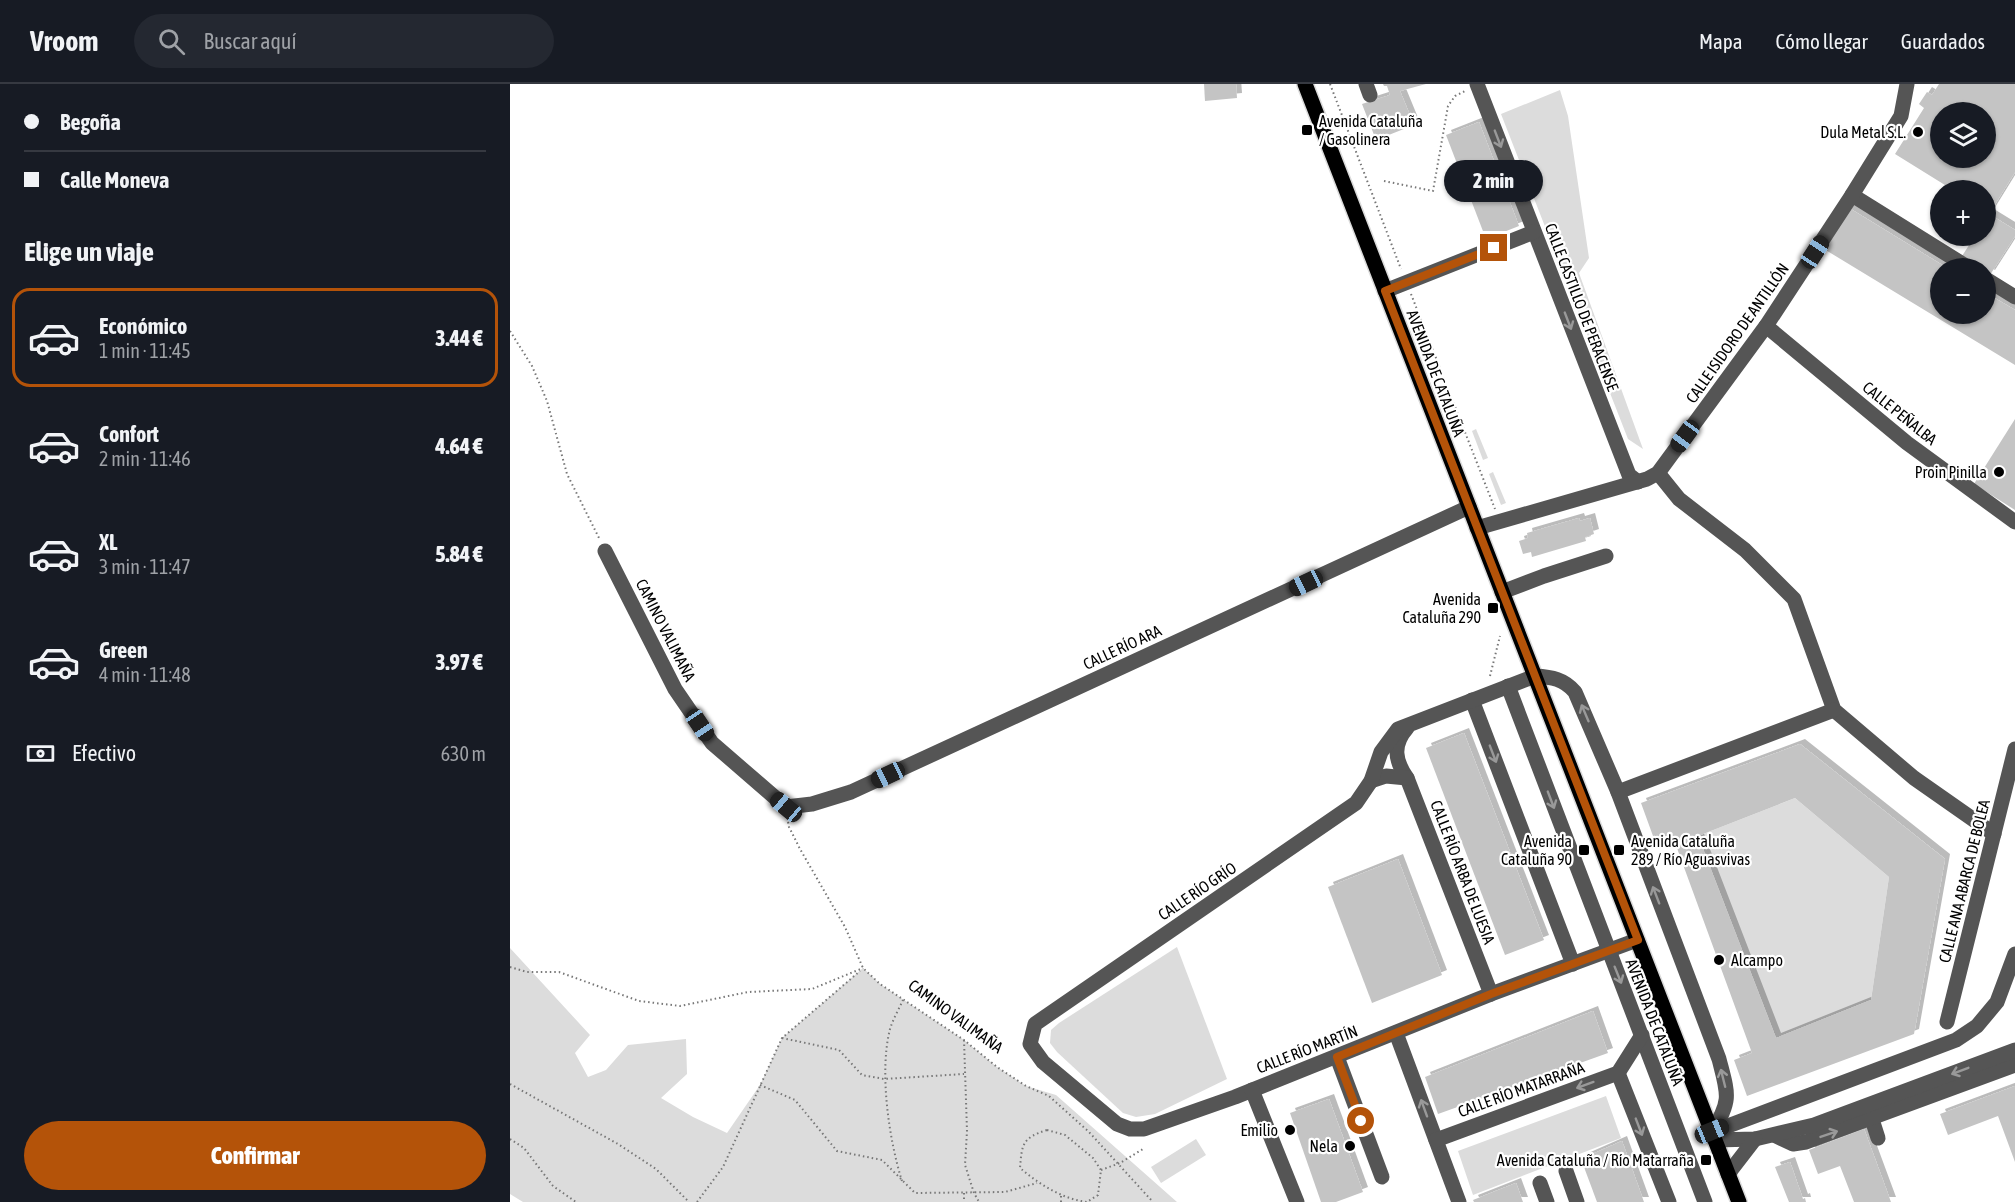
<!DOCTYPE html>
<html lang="es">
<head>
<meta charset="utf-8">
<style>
  :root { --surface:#171b24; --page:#242831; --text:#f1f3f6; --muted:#9ea1a6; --line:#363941; --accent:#b45309 }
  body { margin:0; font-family:"Asap Condensed",sans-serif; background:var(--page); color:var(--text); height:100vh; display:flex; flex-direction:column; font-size:22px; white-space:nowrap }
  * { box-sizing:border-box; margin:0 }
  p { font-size:20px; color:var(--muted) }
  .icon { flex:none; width:33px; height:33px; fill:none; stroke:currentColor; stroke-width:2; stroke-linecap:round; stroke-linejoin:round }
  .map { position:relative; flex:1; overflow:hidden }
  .sheet { display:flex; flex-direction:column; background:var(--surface); width:510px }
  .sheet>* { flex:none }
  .top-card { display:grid; align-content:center; height:132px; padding:0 24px; background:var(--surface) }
  .tools { position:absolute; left:1420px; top:18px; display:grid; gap:12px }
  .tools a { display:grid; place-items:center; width:66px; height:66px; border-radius:50%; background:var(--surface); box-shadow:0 2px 4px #0004; font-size:30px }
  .end { position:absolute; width:27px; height:27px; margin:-14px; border:8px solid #b45309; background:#fff; box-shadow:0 0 0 3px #fff }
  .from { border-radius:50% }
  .bubble { position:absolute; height:42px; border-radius:21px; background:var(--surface); box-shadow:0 2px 4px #0004; font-size:20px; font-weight:800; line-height:42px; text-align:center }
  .car { position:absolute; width:18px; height:36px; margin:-18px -9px; border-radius:8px; box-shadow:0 0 4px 2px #0007; background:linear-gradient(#222 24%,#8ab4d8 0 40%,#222 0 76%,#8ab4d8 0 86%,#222 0) }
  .top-card b { display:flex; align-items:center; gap:21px; height:57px; font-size:22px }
  .top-card b+b { border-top:2px solid var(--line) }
  .top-card i { width:15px; height:15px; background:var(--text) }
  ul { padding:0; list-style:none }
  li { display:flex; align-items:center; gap:18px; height:99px; margin:0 12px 9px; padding:0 12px; border:3px solid transparent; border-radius:18px }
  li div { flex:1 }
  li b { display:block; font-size:22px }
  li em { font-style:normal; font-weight:800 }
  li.selected { border-color:var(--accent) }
  li>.icon { width:54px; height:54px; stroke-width:1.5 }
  h2 { padding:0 24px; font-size:27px; line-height:72px }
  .pay { display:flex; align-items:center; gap:15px; height:66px; padding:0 24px; font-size:22px }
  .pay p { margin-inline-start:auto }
  .primary-button { display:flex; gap:12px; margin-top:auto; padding:12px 24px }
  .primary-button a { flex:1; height:69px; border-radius:36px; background:var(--accent); color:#fff; font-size:24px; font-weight:800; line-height:69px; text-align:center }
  header { display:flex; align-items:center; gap:36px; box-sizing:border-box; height:84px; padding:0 30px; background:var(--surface); border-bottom:2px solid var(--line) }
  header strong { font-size:28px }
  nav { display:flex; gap:33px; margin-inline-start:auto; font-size:21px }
  .search { width:420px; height:54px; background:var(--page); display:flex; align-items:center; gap:15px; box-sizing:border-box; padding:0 21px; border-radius:33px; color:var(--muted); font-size:22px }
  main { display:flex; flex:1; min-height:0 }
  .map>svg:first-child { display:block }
  .green { fill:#dcdcdc }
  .building { fill:#c4c4c4; fill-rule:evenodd; filter:url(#shadow) }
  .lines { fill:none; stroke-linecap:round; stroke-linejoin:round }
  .major-casing { stroke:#dbdbdb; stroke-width:18 }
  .path { stroke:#777; stroke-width:2; stroke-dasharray:1.5 3; stroke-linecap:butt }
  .minor { stroke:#555; stroke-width:15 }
  .major { stroke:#000; stroke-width:15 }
  .oneway { stroke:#999 }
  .route { stroke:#b45309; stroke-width:8 }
  .poi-dot { fill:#000; stroke:#fff; stroke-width:2 }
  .labels { text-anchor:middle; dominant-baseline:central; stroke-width:4.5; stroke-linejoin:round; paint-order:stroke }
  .poi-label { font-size:16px; fill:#000; stroke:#fff; text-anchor:end }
  .street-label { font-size:16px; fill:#000; stroke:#fff }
</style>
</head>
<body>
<header>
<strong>Vroom</strong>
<div class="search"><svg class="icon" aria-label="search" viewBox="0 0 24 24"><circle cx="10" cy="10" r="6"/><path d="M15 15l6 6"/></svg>Buscar aquí</div>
<nav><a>Mapa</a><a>Cómo llegar</a><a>Guardados</a></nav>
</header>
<main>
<section class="sheet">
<div class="top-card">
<b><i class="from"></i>Begoña</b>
<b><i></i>Calle Moneva</b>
</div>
<h2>Elige un viaje</h2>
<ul>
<li class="selected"><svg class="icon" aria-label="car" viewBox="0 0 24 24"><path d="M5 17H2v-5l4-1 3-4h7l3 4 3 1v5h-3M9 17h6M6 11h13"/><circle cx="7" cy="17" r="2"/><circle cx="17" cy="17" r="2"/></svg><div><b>Económico</b><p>1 min · 11:45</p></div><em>3.44 €</em></li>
<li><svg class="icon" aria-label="car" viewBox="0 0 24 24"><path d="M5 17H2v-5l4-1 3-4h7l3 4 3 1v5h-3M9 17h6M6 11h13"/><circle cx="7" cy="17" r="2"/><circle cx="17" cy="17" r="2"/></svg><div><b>Confort</b><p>2 min · 11:46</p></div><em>4.64 €</em></li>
<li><svg class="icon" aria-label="car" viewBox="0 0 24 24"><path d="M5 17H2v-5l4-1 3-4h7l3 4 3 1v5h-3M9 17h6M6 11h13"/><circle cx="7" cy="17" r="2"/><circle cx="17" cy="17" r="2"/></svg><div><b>XL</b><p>3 min · 11:47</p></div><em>5.84 €</em></li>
<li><svg class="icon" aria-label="car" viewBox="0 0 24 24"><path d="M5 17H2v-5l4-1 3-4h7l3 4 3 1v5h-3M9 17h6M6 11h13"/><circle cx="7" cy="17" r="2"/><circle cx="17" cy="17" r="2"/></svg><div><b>Green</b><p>4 min · 11:48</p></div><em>3.97 €</em></li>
</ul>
<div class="pay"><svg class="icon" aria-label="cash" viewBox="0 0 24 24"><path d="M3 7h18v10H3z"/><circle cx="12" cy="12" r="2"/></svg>Efectivo<p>630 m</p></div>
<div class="primary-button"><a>Confirmar</a></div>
</section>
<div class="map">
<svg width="1505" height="1118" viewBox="0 0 1505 1118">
  <defs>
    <filter id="shadow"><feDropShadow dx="5" dy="-5" stdDeviation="0" flood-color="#0004"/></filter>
  </defs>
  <rect width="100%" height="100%" fill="#fff"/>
  <g class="green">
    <polygon points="1050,6 1058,32 1079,174 1069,189 1133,365 1118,355 991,30"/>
    <polygon points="966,345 978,374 973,376 962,347"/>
    <polygon points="983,388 996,419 991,421 979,390"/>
    <polygon points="1285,714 1379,793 1361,916 1266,954 1188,752"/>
    <polygon points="667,863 717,995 645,1030 626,1033 613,1029 547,968 540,959 541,946 549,939"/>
    <polygon points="0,864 80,951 65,969 78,993 96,986 118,961 176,955 177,990 151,1014 183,1033 217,1049 250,1001 272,954 353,884 370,900 454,956 487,983 516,1002 546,1011 667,1118 13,1118 0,1110"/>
    <polygon points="1096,1012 1111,1054 963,1111 948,1067"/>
    <polygon points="686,1055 696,1071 651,1099 641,1083"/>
  </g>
  <g class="building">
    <polygon points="694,0 726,0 727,14 695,17"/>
    <polygon points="873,0 916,0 890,7 904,41 866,56 852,20 880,11 877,2 874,2"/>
    <path d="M1429,0H1505V88L1479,130L1476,128V106H1443L1385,70L1414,24L1409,20L1417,8L1422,11ZM1431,28H1476V74H1431Z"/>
    <polygon points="969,38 1009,142 976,155 936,51"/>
    <polygon points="1339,124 1437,184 1431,184 1431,230 1476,230 1476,209 1505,226 1505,281 1314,165"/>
    <polygon points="1479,130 1505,146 1505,152 1480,191 1476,188 1476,184 1471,184 1452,172 1465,152 1476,152 1476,134"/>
    <polygon points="1505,335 1505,426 1464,400"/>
    <polygon points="1069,434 1070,437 1080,434 1084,450 1075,453 1076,457 1022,473 1021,468 1013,470 1009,457 1018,454 1017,449"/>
    <polygon points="954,649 1034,856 995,871 916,664"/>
    <path d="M1290,660L1435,775L1404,950L1237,1012L1224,976L1242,969L1164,756L1147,763L1131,719ZM1285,714L1379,793L1361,916L1266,954L1188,752Z"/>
    <polygon points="888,775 932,891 862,919 818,803"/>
    <polygon points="1083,927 1098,969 928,1030 915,993"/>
    <polygon points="1505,1002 1505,1078 1488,1032 1438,1051 1430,1030"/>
    <polygon points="819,1015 853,1108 826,1118 811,1118 780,1029"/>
    <polygon points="1354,1045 1381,1118 1344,1118 1330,1082 1308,1090 1299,1066"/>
    <polygon points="1112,1057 1134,1118 1087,1118 1071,1075"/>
    <polygon points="1280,1078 1293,1115 1295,1114 1296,1118 1279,1118 1265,1083"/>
    <polygon points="1006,1099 1013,1118 964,1118 963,1116"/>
  </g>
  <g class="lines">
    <defs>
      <polyline id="major" points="795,0 1229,1118"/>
    </defs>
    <use href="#major" class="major-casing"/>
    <g class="path">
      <polyline points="820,0 891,185"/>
      <polyline points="874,97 923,107 938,22 945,12 957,6"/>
      <polyline points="901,210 985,425"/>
      <polyline points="0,247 22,282 37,317 57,390 90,456"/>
      <polyline points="980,592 990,552"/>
      <polyline points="278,738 279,743 290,765 335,843 353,884 370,900 454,956 487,983 516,1002 539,1012 579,1048 643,1118"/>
      <polyline points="0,883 17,888 49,888 129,917 170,922 238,908 302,905 353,884"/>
      <polyline points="272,954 329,966 352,991 374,995 454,990"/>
      <polyline points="454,956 457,1047 455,1081 464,1109 469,1118"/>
      <polyline points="0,1000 108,1060 146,1085 179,1118"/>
      <polyline points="250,1001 285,1016 327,1067 372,1076 405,1109 495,1108 527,1099"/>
      <path d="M537,1046L555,1051L583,1074L591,1086L588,1111L577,1118C552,1115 529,1100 510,1084C512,1060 512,1054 537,1046Z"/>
      <polyline points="0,1055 14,1064 43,1102 66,1118"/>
      <polyline points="591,1086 610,1079 633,1065"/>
      <path d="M392,1097C379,1056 369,988 380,945C383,935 389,925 393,916"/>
      <polyline points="454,1109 454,1118"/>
      <polyline points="187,1118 213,1083 272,954 350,887"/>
      <polyline points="551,1118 551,1110"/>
    </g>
    <g class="minor">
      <polyline points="856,0 860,11"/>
      <polyline points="967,0 1119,391 1128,398"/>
      <polyline points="1342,111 1459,184"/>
      <polyline points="1476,195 1505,213"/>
      <polyline points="875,207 1024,148"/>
      <polyline points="1256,242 1397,359 1505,438"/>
      <polyline points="1148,389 1169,415 1235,466 1284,515 1324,626 1404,694 1484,750"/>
      <polyline points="967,444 1137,395 1148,389 1256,242 1342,111 1391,32 1397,0"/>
      <polyline points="95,467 165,605 202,659 276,723 302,720 341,708 959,423"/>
      <polyline points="992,508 1034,492 1096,472"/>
      <polyline points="998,602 1195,1118"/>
      <polyline points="962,616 1063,880"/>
      <path d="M897,644C882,661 885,677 897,694L981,910"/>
      <polyline points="861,697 876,692 897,694"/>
      <polyline points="1108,708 1324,626"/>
      <path d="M1127,856L981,910L725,1013L634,1045H620L607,1040L533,978L520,960L525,940L846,719L861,697L871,668L888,645L1025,592C1042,593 1054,595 1065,608L1108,708L1209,975C1218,1010 1222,1016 1202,1048"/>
      <polyline points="1437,938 1505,665"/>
      <polyline points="886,949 949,1118"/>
      <polyline points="827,973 872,1093"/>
      <polyline points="1108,989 1159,1118"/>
      <polyline points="742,1006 787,1118"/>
      <polyline points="1359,1026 1368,1054"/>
      <polyline points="1202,1048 1446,956 1467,942 1487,918 1505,870"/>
      <polyline points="1264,1051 1283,1060 1296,1058 1505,981"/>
      <polyline points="926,1056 1108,989 1132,951"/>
      <polyline points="1205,1056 1245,1055 1304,1041 1505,966"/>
      <polyline points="1056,1087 1067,1118"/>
      <polyline points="1218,1090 1245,1055"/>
      <polyline points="1030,1099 1037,1118"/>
    </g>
    <use href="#major" class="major"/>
  </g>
  <defs><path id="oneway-shaft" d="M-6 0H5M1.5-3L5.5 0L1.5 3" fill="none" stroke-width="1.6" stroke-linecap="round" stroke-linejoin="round" transform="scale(1.5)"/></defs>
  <g class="oneway">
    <use href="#oneway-shaft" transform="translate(988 55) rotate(69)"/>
    <use href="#oneway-shaft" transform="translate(1058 237) rotate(69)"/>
    <use href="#oneway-shaft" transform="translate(1075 629) rotate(-113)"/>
    <use href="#oneway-shaft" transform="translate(983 670) rotate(69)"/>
    <use href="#oneway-shaft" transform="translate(1041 716) rotate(69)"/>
    <use href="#oneway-shaft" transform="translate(1146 811) rotate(-111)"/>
    <use href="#oneway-shaft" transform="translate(1108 891) rotate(68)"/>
    <use href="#oneway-shaft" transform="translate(1450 987) rotate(159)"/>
    <use href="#oneway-shaft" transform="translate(1213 994) rotate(-104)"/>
    <use href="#oneway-shaft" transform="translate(1075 1001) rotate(160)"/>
    <use href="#oneway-shaft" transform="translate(914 1024) rotate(-110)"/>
    <use href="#oneway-shaft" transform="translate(1129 1043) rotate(69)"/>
    <use href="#oneway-shaft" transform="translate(1319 1050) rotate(-19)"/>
  </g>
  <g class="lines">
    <polyline class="route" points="851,1037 827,973 981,910 1128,856 875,207 984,164"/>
  </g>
  <g class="poi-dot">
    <rect x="791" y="40" width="12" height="12" rx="3"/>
    <circle cx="1408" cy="48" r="6"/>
    <circle cx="1489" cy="388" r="6"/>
    <rect x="977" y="518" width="12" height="12" rx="3"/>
    <rect x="1068" y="760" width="12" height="12" rx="3"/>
    <rect x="1103" y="760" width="12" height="12" rx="3"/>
    <circle cx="1209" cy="876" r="6"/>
    <circle cx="780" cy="1046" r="6"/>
    <circle cx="840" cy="1062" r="6"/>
    <rect x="1190" y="1070" width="12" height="12" rx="3"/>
  </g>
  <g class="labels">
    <g class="poi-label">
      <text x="809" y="37" text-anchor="start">Avenida Cataluña<tspan x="809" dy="18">/ Gasolinera</tspan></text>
      <text x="1396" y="48">Dula Metal S.L.</text>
      <text x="1477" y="388">Proin Pinilla</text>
      <text x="971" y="515">Avenida<tspan x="971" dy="18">Cataluña 290</tspan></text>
      <text x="1062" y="757">Avenida<tspan x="1062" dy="18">Cataluña 90</tspan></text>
      <text x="1121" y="757" text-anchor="start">Avenida Cataluña<tspan x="1121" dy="18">289 / Río Aguasvivas</tspan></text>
      <text x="1221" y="876" text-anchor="start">Alcampo</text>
      <text x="768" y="1046">Emilio</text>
      <text x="828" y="1062">Nela</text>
      <text x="1184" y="1076">Avenida Cataluña / Río Matarraña</text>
    </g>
    <g class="street-label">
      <text transform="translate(1072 223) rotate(69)">CALLE CASTILLO DE PERACENSE</text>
      <text transform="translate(1227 249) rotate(-55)">CALLE ISIDORO DE ANTILLÓN</text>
      <text transform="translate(926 289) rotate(69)">AVENIDA DE CATALUÑA</text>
      <text transform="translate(1390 329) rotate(39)">CALLE PEÑALBA</text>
      <text transform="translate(156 546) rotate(63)">CAMINO VALIMAÑA</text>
      <text transform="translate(612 563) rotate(-25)">CALLE RÍO ARA</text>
      <text transform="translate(953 788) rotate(69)">CALLE RÍO ARBA DE LUESIA</text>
      <text transform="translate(1454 797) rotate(-76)">CALLE ANA ABARCA DE BOLEA</text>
      <text transform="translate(687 807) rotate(-34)">CALLE RÍO GRÍO</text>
      <text transform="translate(446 932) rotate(36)">CAMINO VALIMAÑA</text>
      <text transform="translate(1145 938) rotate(69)">AVENIDA DE CATALUÑA</text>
      <text transform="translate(797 965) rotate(-21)">CALLE RÍO MARTÍN</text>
      <text transform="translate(1011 1005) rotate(-20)">CALLE RÍO MATARRAÑA</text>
    </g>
  </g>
</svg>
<div class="tools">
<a><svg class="icon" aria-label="layers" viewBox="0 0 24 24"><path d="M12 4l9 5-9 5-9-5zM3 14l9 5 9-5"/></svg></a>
<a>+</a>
<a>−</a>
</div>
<i class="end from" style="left:851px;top:1037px"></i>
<i class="end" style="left:984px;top:164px"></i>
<div class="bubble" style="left:934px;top:76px;width:99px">2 min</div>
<i class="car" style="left:1305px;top:168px;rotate:33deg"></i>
<i class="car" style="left:1175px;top:352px;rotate:216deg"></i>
<i class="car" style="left:796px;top:499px;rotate:245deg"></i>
<i class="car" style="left:190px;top:641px;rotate:146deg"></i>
<i class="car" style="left:378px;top:691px;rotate:245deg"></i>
<i class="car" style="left:276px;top:723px;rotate:310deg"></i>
<i class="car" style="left:1202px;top:1047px;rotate:68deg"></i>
</div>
</main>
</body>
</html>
